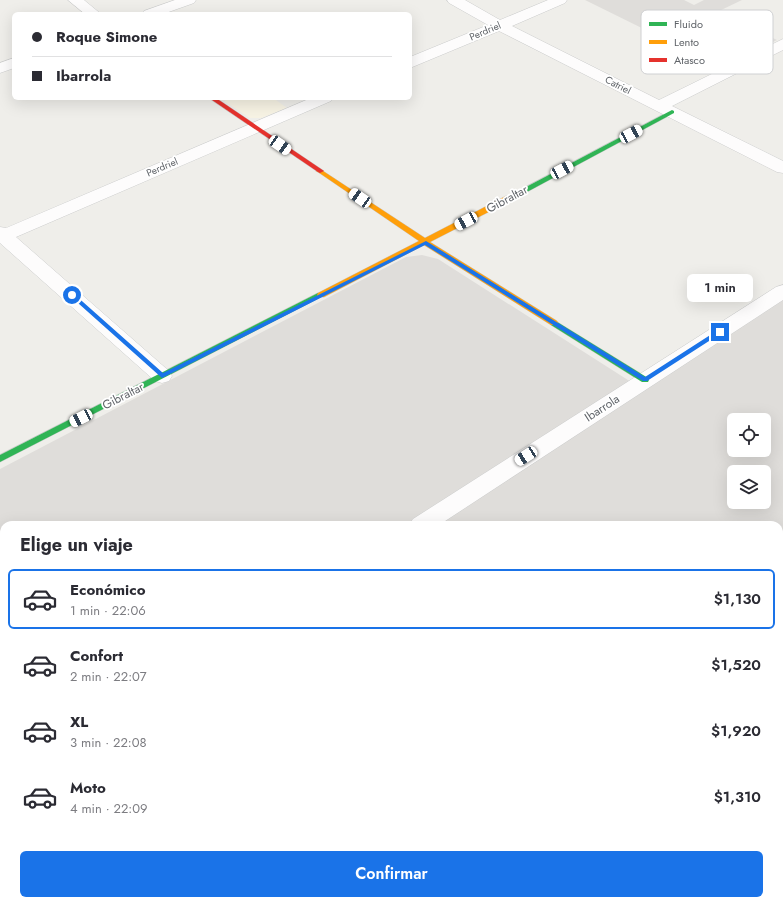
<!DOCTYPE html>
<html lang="es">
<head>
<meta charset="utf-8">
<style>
  :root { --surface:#fff; --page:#f2f2f3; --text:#2b2b33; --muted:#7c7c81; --line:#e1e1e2; --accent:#1a73e8 }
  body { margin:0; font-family:Jost,sans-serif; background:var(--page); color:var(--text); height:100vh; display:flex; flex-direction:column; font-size:15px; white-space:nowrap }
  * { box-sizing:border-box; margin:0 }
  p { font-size:13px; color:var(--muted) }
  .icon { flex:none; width:22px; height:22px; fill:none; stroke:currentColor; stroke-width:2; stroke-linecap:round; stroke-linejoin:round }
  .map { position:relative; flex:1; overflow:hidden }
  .panel { position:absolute; left:0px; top:521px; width:783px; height:384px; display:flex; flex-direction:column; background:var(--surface); border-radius:12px 12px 0 0; box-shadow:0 4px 16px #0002 }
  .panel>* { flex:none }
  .hud { position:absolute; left:12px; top:12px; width:400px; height:88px; border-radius:6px; box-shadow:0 4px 16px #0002; display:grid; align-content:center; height:88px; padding:0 20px; background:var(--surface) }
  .controls { position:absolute; left:727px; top:413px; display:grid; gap:8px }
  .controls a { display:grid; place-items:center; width:44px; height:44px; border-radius:6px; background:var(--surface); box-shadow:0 4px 16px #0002; font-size:20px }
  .end { position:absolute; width:18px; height:18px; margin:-9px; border:5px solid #1a73e8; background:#fff; box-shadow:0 0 0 2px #fff }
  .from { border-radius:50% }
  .bubble { position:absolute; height:28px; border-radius:6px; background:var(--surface); box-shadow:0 4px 16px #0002; font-size:13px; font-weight:600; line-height:28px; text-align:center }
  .car { position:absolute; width:12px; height:24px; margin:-12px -6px; border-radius:5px; box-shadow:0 0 3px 1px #0007; background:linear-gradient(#fff 24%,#345 0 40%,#fff 0 76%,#345 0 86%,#fff 0) }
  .hud b { display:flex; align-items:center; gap:14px; height:38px; font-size:15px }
  .hud b+b { border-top:1px solid var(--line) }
  .hud i { width:10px; height:10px; background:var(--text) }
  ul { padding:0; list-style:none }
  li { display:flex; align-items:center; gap:12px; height:60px; margin:0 8px 6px; padding:0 12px; border:2px solid transparent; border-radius:6px }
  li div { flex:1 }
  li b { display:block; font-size:15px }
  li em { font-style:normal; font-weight:600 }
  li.selected { border-color:var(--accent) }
  li>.icon { width:36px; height:36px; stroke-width:1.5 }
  h2 { padding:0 20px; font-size:18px; line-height:48px }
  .button { display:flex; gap:8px; margin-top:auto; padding:8px 20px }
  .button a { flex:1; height:46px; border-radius:6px; background:var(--accent); color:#fff; font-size:16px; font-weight:600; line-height:46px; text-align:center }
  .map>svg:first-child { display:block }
  .commercial { fill:#f7f3e4 }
  .industrial { fill:#dfddda; fill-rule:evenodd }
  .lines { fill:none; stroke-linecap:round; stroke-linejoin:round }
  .lane-casing { stroke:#cbcccc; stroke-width:1 }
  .street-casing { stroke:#cbcccc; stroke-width:1 }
  .fast-casing { stroke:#cacacb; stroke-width:1 }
  .slow-casing { stroke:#cacacb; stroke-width:1 }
  .jam-casing { stroke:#cacacb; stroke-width:1 }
  .lane { fill:#fdfcfc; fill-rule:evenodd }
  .street { fill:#fdfcfc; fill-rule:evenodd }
  .fast { fill:#30b455; fill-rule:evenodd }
  .slow { fill:#ff9f0a; fill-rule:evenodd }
  .jam { fill:#e5322d; fill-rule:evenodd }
  .route { fill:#1a73e8 }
  .labels { text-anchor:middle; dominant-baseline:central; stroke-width:3.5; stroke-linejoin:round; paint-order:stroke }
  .far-street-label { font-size:10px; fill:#5f6368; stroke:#fff }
  .street-label { font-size:12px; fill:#5f6368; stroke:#fff }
  .key { fill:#fff; stroke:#cfd0d2; stroke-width:1 }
  .key-label { font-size:11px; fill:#5f6368 }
</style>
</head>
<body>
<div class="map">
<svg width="783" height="905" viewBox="0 0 783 905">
  <rect width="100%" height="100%" fill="#efeeea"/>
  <polygon class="commercial" points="231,98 273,98 287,108 261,118 250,118 224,101"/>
  <g class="industrial">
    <polygon points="585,0 684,0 694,5 704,0 742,0 717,12 777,40 740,58 680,29 662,38"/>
    <path d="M422,255L438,259L642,389L783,298V905H280L276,901H779V525H4V598L0,594V469L406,257ZM734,420H764V450H734ZM734,472H764V502H734Z"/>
  </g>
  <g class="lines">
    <defs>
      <g id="lane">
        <polygon points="783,777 783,792 779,793 779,778"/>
        <polygon points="654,901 671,901 670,905 653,905"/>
      </g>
      <g id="street">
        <polygon points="68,0 84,0 101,14 85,14"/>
        <polygon points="175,0 196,0 194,3 163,14 142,14 144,11"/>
        <polygon points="447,0 465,0 500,20 548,0 567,0 565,3 512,26 659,100 783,39 783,50 672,106 783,161 783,173 777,172 499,31 410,68 410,57 488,25 449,3"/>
        <polygon points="14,58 14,68 0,73 0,63"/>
        <polygon points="311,98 333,98 331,101 16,237 169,371 172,376 169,381 162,383 155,381 0,243 0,227 6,228"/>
        <polygon points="783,285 783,300 439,525 409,525 413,519 776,287"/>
        <polygon points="783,669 783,694 779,695 779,670"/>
        <polygon points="4,796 4,823 0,825 0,798"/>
        <polygon points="519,901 551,901 549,905 517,905"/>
      </g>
      <g id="fast">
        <polygon points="672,110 674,111 674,113 512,200 506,200 505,198"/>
        <polygon points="318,293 321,293 325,295 0,462 0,455"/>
        <polygon points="554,320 648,378 649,380 648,382 642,382 551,325 550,323 551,321"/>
      </g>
      <g id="slow">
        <polygon points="320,169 425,238 506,196 512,196 512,200 430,242 557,321 558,323 557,325 551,325 424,245 324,297 318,297 317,295 318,293 419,241 318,172 316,171"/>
        <polygon points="0,617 4,619 4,630 0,628"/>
        <polygon points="233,901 246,901 248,905 235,905"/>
      </g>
      <polygon id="jam" points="209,98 216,98 324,171 320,173 318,172"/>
    </defs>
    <use href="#lane" class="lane-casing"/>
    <use href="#street" class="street-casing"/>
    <use href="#fast" class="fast-casing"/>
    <use href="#slow" class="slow-casing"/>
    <use href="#jam" class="jam-casing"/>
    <use href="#lane" class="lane"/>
    <use href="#street" class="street"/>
    <use href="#fast" class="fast"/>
    <use href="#slow" class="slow"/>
    <use href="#jam" class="jam"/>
  </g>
  <polygon class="route" points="426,241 645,377 718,330 723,332 647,381 643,381 425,245 162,378 69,295 74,294 163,373"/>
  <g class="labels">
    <g class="far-street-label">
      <text transform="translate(485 31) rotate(-23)">Perdriel</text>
      <text transform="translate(618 85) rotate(27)">Catriel</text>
      <text transform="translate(162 167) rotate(-23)">Perdriel</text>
    </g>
    <g class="street-label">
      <text transform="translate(507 199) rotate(-28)">Gibraltar</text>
      <text transform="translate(123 396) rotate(-27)">Gibraltar</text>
      <text transform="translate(602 408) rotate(-33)">Ibarrola</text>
    </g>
  </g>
  <rect x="641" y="10" width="132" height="64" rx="6" class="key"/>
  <rect x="649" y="22" width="18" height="4" fill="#30b455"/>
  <rect x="649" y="40" width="18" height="4" fill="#ff9f0a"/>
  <rect x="649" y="58" width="18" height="4" fill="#e5322d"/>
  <g class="key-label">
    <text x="674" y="28">Fluido</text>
    <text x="674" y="46">Lento</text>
    <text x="674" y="64">Atasco</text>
  </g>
</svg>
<div class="controls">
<a><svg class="icon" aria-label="locate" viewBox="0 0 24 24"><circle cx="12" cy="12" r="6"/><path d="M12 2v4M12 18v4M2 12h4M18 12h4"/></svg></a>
<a><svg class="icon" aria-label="layers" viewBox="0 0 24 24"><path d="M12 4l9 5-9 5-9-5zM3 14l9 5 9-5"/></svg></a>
</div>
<i class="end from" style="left:72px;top:295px"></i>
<i class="end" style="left:720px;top:332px"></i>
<div class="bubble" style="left:687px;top:274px;width:66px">1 min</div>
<i class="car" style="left:631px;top:134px;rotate:62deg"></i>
<i class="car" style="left:280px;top:145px;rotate:124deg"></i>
<i class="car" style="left:562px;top:170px;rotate:62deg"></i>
<i class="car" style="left:360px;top:198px;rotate:304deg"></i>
<i class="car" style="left:466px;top:221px;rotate:242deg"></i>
<i class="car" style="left:81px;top:418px;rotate:243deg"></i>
<i class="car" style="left:526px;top:456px;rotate:237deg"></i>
<div class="hud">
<b><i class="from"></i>Roque Simone</b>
<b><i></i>Ibarrola</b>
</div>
<section class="panel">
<h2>Elige un viaje</h2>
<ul>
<li class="selected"><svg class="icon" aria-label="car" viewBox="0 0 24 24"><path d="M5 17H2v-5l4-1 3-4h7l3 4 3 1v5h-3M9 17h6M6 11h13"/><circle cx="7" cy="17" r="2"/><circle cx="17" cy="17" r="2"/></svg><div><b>Económico</b><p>1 min · 22:06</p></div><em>$1,130</em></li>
<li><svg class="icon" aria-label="car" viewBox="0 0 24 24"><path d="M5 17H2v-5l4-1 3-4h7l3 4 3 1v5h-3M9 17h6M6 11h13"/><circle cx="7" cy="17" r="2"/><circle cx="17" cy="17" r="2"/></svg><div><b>Confort</b><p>2 min · 22:07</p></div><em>$1,520</em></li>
<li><svg class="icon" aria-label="car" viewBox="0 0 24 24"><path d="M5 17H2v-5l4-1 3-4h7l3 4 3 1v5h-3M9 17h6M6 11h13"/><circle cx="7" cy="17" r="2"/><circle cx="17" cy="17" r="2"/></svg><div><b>XL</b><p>3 min · 22:08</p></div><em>$1,920</em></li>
<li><svg class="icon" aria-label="car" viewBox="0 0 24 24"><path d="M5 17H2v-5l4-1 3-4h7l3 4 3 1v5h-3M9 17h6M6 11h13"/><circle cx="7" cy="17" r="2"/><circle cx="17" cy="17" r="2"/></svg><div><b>Moto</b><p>4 min · 22:09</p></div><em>$1,310</em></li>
</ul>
<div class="button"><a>Confirmar</a></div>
</section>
</div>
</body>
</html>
